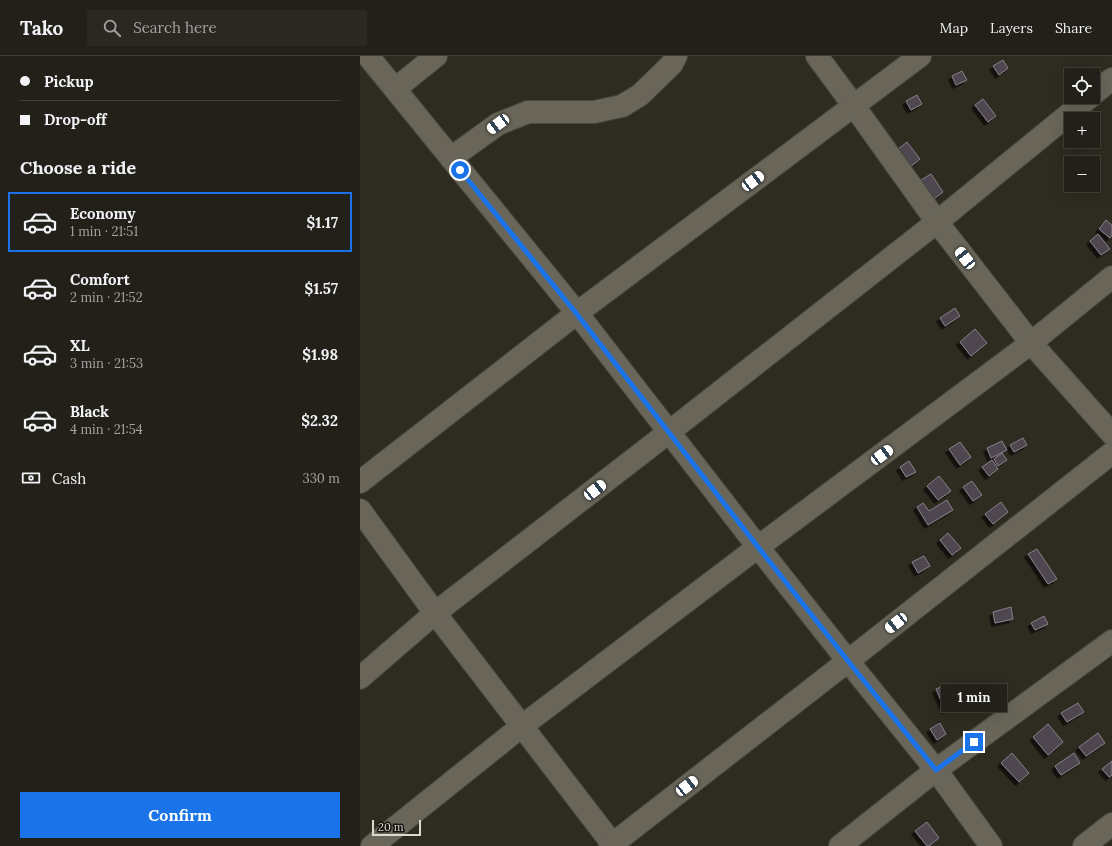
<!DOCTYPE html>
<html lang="en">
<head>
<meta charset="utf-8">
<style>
  :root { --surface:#222018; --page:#2a2821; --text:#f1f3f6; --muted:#a2a3a2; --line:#3f3e37; --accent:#1a73e8 }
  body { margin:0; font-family:Lora,serif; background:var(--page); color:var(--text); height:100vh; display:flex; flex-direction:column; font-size:15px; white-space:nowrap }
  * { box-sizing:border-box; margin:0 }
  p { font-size:13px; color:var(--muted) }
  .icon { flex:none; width:22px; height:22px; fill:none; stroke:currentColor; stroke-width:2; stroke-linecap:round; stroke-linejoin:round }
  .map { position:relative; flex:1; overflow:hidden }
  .sheet { display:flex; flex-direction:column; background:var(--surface); width:360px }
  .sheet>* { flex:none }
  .top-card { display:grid; align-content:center; height:88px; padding:0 20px; background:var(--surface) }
  .controls { position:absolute; left:704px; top:12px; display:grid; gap:8px }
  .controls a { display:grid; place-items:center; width:36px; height:36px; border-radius:0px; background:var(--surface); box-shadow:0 4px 16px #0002,0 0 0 1px var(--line); font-size:20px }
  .scale { position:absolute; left:12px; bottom:10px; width:49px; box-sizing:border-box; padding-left:4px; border:2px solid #dbd9d2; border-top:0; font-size:11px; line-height:14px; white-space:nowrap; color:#dbd9d2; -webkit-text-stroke:3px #15130e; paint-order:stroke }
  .end { position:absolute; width:18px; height:18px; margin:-9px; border:5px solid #1a73e8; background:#fff; box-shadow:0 0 0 2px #fff }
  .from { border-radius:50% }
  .bubble { position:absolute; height:28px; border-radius:0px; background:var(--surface); box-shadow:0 4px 16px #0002,0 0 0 1px var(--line); font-size:13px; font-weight:700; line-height:28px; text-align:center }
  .car { position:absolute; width:12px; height:24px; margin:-12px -6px; border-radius:5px; box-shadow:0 0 3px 1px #0007; background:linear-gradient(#fff 24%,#345 0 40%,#fff 0 76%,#345 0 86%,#fff 0) }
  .top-card b { display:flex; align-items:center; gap:14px; height:38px; font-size:15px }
  .top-card b+b { border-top:1px solid var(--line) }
  .top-card i { width:10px; height:10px; background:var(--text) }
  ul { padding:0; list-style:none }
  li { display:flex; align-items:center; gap:12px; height:60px; margin:0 8px 6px; padding:0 12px; border:2px solid transparent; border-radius:0px }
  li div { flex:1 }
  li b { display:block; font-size:15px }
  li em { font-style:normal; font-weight:700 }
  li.current { border-color:var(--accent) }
  li>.icon { width:36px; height:36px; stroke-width:1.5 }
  h2 { padding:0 20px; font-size:18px; line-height:48px }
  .pay { display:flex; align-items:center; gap:10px; height:44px; padding:0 20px; font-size:15px }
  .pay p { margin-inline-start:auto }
  .primary-button { display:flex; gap:8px; margin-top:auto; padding:8px 20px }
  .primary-button a { flex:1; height:46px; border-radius:0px; background:var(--accent); color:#fff; font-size:16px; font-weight:700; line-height:46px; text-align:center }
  header { display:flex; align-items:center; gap:24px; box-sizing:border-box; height:56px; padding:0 20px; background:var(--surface); border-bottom:1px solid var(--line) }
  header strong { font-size:19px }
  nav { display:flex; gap:22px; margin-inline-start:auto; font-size:14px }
  .search { width:280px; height:36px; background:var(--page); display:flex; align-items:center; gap:10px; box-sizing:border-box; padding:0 14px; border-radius:0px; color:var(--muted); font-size:15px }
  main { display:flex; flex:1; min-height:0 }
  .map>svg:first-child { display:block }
  .building { fill:#4f4650; stroke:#897f8a; filter:url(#shadow) }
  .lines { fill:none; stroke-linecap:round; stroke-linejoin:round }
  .minor-casing { stroke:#49463d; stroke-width:24 }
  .minor { stroke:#696559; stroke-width:22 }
  .route { stroke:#1a73e8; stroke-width:5 }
</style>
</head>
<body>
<header>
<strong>Tako</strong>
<div class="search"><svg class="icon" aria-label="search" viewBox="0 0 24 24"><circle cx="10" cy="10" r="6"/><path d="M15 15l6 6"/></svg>Search here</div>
<nav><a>Map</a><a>Layers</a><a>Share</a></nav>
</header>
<main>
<section class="sheet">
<div class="top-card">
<b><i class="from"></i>Pickup</b>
<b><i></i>Drop-off</b>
</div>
<h2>Choose a ride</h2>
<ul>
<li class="current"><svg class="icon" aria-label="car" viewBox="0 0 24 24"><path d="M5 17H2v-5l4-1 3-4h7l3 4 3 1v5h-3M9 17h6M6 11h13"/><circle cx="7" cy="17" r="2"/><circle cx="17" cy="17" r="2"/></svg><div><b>Economy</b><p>1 min · 21:51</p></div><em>$1.17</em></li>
<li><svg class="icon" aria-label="car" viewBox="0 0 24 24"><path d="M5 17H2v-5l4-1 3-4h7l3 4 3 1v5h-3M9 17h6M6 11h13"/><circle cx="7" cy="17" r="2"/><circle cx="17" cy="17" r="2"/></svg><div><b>Comfort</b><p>2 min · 21:52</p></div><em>$1.57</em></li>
<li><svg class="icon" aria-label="car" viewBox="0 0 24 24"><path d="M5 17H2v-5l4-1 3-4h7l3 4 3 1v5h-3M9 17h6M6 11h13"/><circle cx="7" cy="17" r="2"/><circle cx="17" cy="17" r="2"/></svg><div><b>XL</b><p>3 min · 21:53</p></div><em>$1.98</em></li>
<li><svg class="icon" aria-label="car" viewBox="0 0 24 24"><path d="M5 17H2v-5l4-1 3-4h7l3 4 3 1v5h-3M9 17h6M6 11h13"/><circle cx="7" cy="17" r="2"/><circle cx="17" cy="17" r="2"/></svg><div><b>Black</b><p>4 min · 21:54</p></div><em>$2.32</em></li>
</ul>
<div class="pay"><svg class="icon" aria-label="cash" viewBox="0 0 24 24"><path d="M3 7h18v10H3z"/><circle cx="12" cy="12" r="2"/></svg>Cash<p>330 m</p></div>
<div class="primary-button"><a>Confirm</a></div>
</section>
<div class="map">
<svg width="752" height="790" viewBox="0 0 752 790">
  <defs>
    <filter id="shadow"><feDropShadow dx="-3.5" dy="3.5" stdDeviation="0" flood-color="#0009"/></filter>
  </defs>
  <rect width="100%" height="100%" fill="#2e2b20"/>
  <g class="building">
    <polygon points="643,4 648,12 639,19 633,10"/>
    <polygon points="602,15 607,24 596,29 592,20"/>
    <polygon points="557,39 562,48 551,54 546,45"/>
    <polygon points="623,43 636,60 628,66 615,49"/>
    <polygon points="547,86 560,103 550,111 537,94"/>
    <polygon points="723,99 727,107 716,107 714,103"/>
    <polygon points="571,118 583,136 574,143 561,124"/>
    <polygon points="746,164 752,169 752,179 750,182 739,173"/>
    <polygon points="738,178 750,193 741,199 730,185"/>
    <polygon points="595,252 600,260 585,270 580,262"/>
    <polygon points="615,273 627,287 611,300 600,286"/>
    <polygon points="663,382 667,389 654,396 650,389"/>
    <polygon points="642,385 647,394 631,402 627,392"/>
    <polygon points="600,386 611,401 600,409 589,393"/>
    <polygon points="642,397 647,404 638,410 634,403"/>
    <polygon points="632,404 638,413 629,420 622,411"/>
    <polygon points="549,405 556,416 546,421 540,411"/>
    <polygon points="579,420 591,435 578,444 567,430"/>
    <polygon points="612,425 622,439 613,445 603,431"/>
    <polygon points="587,444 593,454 568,469 557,451 563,447 569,455"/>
    <polygon points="641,446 648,456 633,468 625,458"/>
    <polygon points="588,477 601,492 592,499 580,484"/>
    <polygon points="677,493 697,523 688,528 668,498"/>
    <polygon points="564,500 570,510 558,517 552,506"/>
    <polygon points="651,551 653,563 635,567 633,556"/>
    <polygon points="684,560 688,568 675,574 671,567"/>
    <polygon points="586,629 595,650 585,654 576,633"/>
    <polygon points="630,629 635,640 622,646 617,635"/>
    <polygon points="718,647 724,656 707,666 701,657"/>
    <polygon points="580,667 586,678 577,684 570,673"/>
    <polygon points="688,668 703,686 688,699 673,681"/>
    <polygon points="738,677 745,687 726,700 719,691"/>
    <polygon points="652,697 669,717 659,726 641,707"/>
    <polygon points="714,697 720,707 701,719 695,710"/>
    <polygon points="752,705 752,719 749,721 742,713"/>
    <polygon points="567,766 579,782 569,790 567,790 555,775"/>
  </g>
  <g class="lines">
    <defs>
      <g id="minor">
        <polyline points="8,0 217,257 398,491 488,605 576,714 631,790"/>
        <polyline points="457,0 494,50 577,166 671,287 752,378"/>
        <polyline points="35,33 76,0"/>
        <polyline points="733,38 752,23"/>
        <polyline points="91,102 138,68 168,56 234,56 262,50 280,39 312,8 316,0"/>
        <polyline points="0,426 217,257 560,0"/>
        <polyline points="0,454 75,557 254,790"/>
        <polyline points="0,622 75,557 309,376 577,166 730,41"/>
        <polyline points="12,790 162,670 398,491 671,287 752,221"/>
        <polyline points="250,790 488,605 752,397"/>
        <polyline points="480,790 576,714 752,585"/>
        <polyline points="724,790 752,768"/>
      </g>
    </defs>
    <use href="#minor" class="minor-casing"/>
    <use href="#minor" class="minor"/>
  </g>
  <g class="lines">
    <polyline class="route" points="100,114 216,257 398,491 488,605 576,714 614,686"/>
  </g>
</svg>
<div class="controls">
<a><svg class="icon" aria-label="locate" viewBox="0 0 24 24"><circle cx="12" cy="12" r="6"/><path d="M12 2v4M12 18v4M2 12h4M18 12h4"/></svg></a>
<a>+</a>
<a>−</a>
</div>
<div class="scale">20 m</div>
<i class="end from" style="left:100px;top:114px"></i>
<i class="end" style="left:614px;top:686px"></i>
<div class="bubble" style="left:581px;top:628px;width:66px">1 min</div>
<i class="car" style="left:138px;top:68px;rotate:234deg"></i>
<i class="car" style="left:393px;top:125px;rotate:53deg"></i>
<i class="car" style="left:605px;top:202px;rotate:322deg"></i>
<i class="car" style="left:522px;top:399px;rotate:53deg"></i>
<i class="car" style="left:235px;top:434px;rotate:52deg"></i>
<i class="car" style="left:536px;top:567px;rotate:232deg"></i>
<i class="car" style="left:327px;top:730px;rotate:52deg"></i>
</div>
</main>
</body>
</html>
